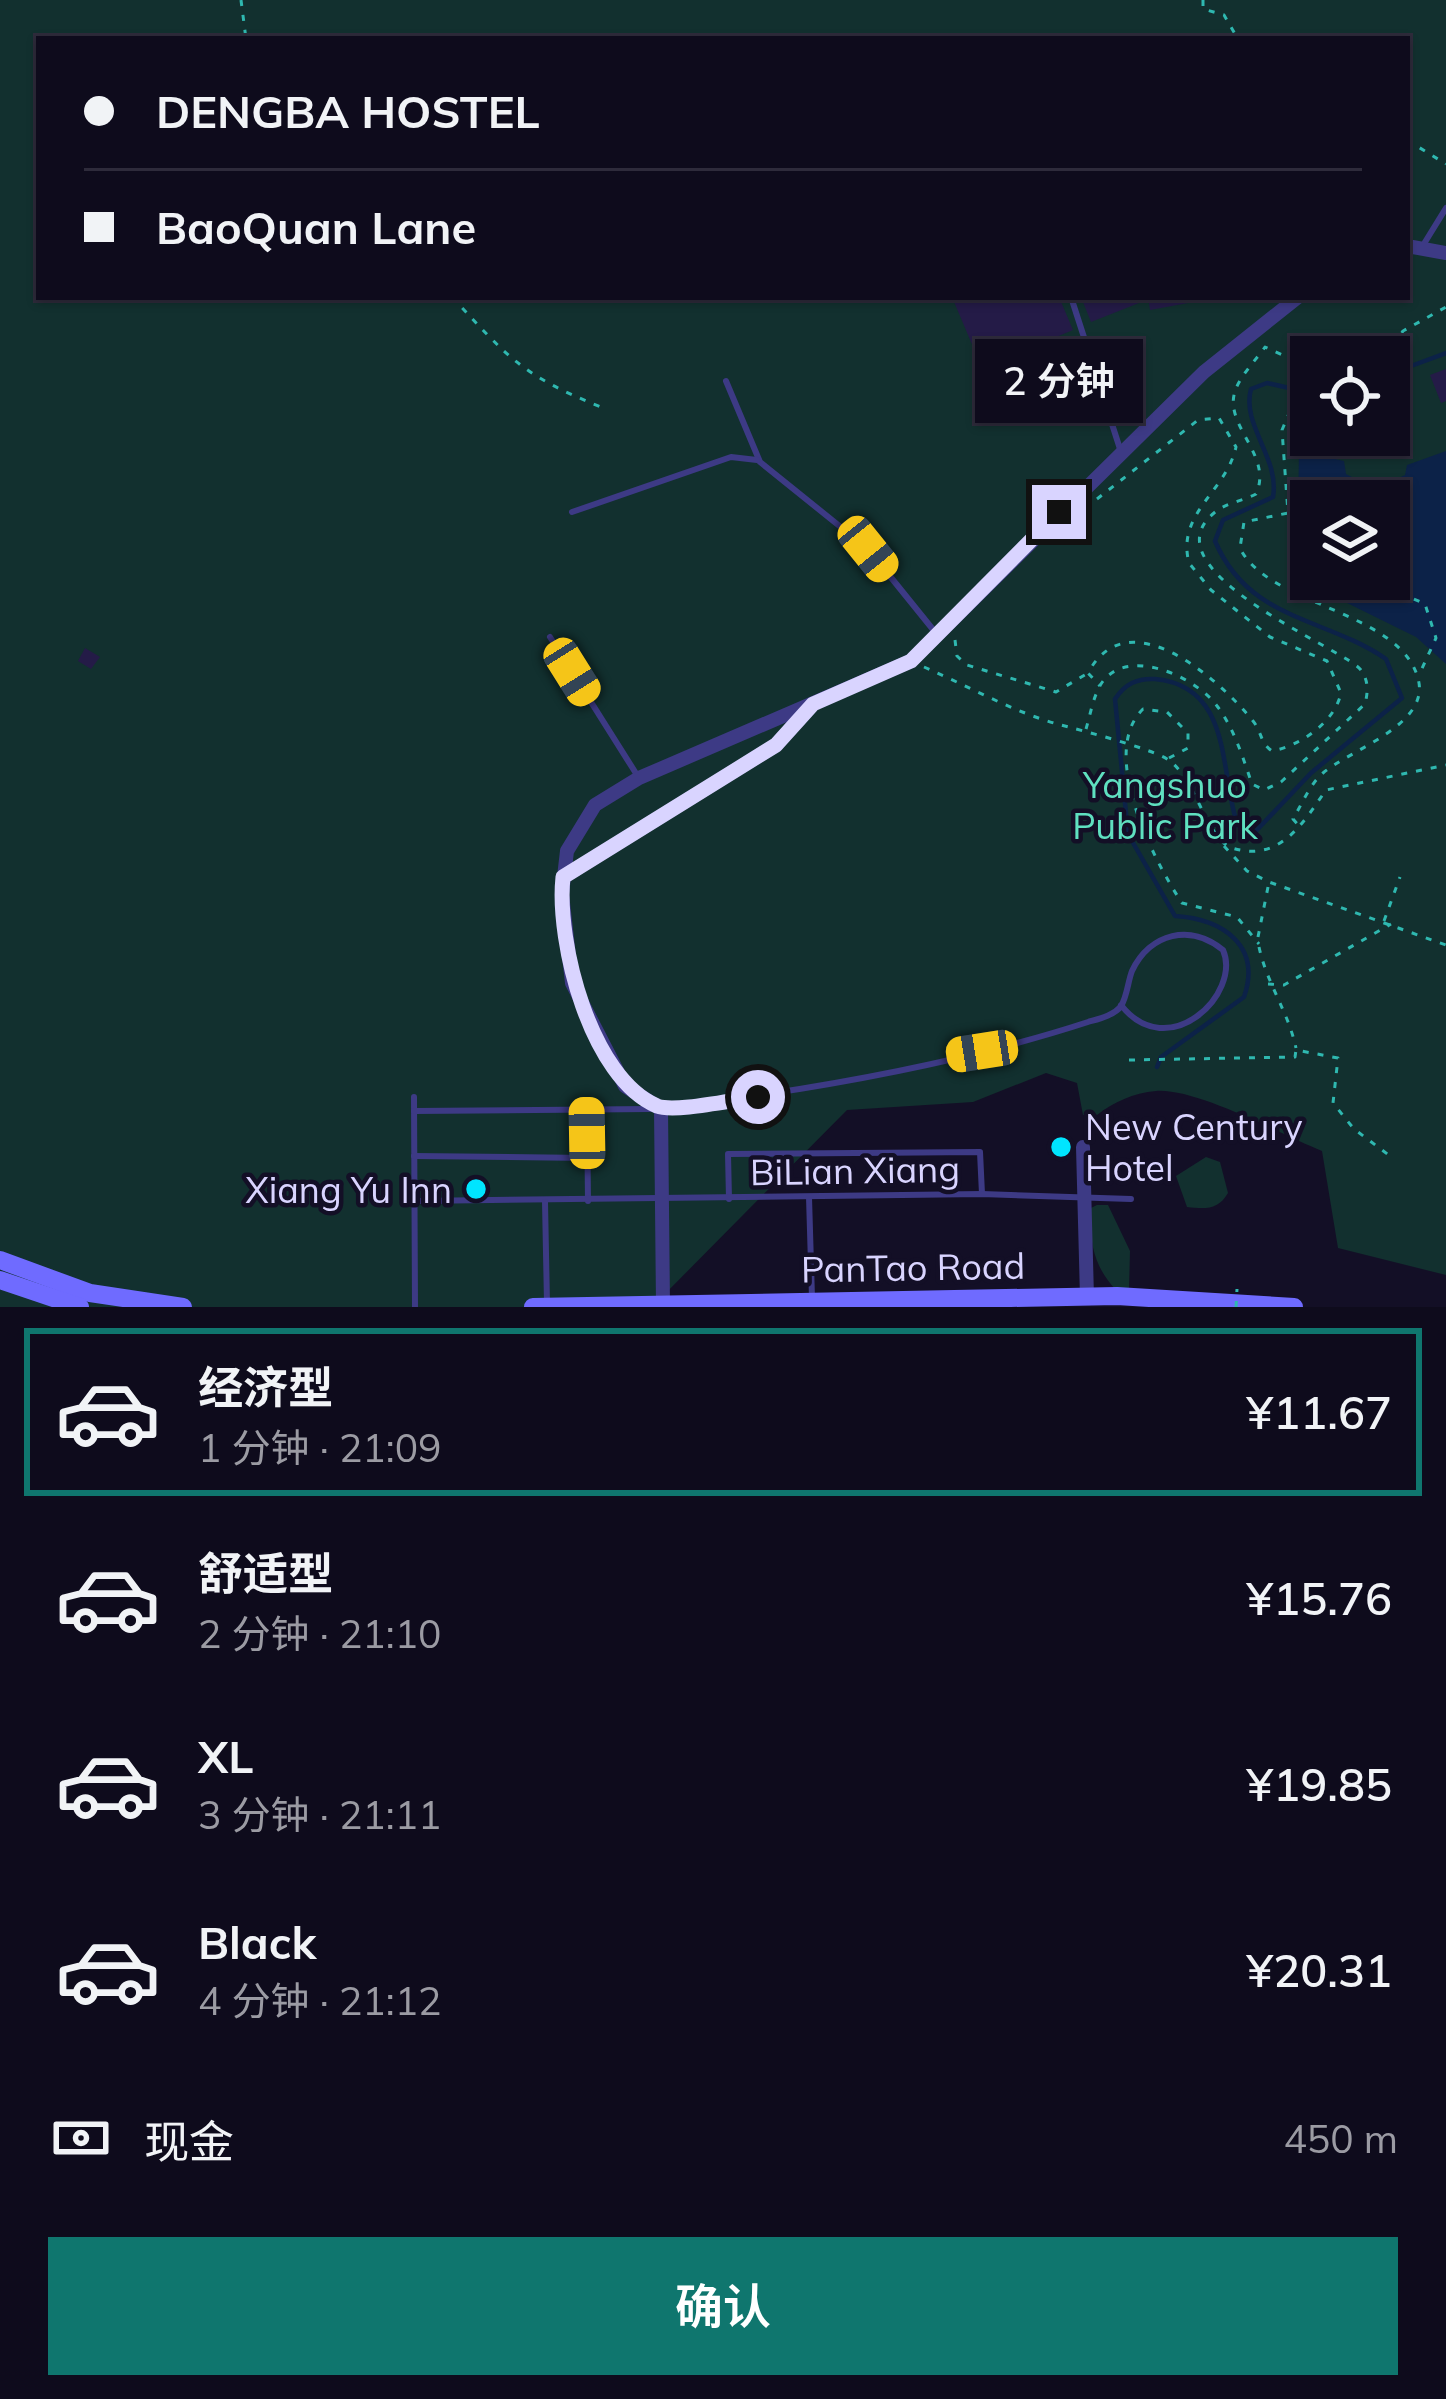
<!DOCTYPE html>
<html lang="zh">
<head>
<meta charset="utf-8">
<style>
  :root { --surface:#0e0b1c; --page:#1c1929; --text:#f1f3f6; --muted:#9b9ba3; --line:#2e2b3b; --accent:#0f766e }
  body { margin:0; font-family:Mulish,"Noto Sans SC",sans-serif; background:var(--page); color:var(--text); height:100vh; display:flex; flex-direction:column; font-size:45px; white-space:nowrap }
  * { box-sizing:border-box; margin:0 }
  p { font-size:39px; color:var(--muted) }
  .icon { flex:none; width:66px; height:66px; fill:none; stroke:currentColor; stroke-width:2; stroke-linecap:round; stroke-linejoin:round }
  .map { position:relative; height:1307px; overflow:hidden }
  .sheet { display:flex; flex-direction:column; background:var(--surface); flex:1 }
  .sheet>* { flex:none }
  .guide { position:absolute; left:36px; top:36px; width:1374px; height:264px; border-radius:0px; box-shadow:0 3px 9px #0004,0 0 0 3px var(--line); display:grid; align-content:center; height:264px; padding:0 48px; background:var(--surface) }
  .buttons { position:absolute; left:1290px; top:336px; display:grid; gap:24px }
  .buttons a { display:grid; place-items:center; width:120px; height:120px; border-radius:0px; background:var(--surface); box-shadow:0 3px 9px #0004,0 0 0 3px var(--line); font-size:60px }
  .end { position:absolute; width:54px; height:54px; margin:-27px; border:15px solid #d9d4ff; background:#111; box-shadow:0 0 0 6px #111 }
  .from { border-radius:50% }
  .bubble { position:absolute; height:84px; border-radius:0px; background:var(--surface); box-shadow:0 3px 9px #0004,0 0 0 3px var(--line); font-size:39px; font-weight:600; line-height:84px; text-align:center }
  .car { position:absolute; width:36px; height:72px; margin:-36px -18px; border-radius:15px; box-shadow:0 0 9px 3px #0007; background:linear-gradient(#f5c518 24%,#345 0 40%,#f5c518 0 76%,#345 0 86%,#f5c518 0) }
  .guide b { display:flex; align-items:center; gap:42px; height:114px; font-size:45px }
  .guide b+b { border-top:3px solid var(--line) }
  .guide i { width:30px; height:30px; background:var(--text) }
  ul { padding:21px 0 0; list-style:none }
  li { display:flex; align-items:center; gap:36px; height:168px; margin:0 24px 18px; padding:0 24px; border:6px solid transparent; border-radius:0px }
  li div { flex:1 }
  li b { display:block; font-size:45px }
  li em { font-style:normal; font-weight:600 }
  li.current { border-color:var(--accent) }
  li>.icon { width:108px; height:108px; stroke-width:1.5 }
  .pay { display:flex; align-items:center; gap:30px; height:132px; padding:0 48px; font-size:45px }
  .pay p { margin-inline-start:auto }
  .button { display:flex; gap:24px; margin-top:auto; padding:24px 48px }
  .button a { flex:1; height:138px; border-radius:0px; background:var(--accent); color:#fff; font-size:48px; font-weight:600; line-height:138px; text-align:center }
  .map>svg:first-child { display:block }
  .green { fill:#12302f; fill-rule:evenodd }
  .water { fill:#0c2248 }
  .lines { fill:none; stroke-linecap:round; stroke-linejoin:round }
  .stream { stroke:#0c2248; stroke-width:4.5 }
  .building { fill:#241b47 }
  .path { stroke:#2fb8b0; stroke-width:3; stroke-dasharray:6 9; stroke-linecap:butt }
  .lane { stroke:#3d3a85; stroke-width:6 }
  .street { stroke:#3d3a85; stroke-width:14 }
  .secondary { stroke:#6f6bff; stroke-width:18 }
  .path-bridge { stroke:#2fb8b0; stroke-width:3; stroke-dasharray:6 9; stroke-linecap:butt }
  .route { stroke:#d9d4ff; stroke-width:15 }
  .poi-dot { fill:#00e5ff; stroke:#130f26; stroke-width:4.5 }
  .labels { text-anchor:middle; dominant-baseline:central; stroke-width:9; stroke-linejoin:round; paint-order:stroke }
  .park-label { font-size:36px; fill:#5fe0c0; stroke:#130f26 }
  .poi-label { font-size:36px; fill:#d9d4ff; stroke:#130f26; text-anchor:start }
  .street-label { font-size:36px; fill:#d9d4ff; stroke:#130f26 }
</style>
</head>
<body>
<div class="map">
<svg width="1446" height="1307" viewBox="0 0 1446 1307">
  <rect width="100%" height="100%" fill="#130f26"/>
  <g class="green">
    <path d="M0,0H1446V1275L1338,1248L1322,1151C1282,1135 1197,1088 1156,1091C1133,1093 1114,1102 1097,1115H1083L1077,1083L1046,1073L973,1102L847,1110L652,1307H0ZM39,39H1407V297H39ZM1311,357H1389V435H1311ZM1311,501H1389V579H1311Z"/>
    <path d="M1206,1157L1220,1162L1228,1193C1218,1210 1206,1209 1187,1207L1176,1176Z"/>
    <path d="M1097,1205H1108L1130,1251L1129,1290L1115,1289C1093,1265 1089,1240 1091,1208Z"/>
  </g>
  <path class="water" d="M1299,451L1344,461L1346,474C1366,485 1384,485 1405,475L1407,465L1446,451V664L1416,637L1341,600L1327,588L1326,579H1389V501H1311V525L1298,513Z"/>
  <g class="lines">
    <g class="stream">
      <polyline points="1389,393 1411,366 1446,353"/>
      <path d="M1157,1067L1161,1057L1244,997C1262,945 1222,919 1175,916L1128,834L1115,699C1125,684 1137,678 1155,679C1234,686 1219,775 1238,826L1255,832L1311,773L1402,698L1386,659C1325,617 1249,621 1215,541L1223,520L1273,497C1280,458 1241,425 1251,389L1267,383L1311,393"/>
    </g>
  </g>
  <g class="building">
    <polygon points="952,297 1059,297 1073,330 982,368"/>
    <polygon points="1081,297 1143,297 1144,301 1091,322"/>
    <polygon points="1148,297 1199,297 1199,301 1150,310"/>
    <polygon points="1446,369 1446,401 1441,403 1430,375"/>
    <polygon points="85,648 100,657 91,669 78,661"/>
  </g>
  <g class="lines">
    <g class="path">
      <polyline points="241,0 246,39"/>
      <polyline points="1203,0 1203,9 1224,15 1238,39"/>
      <polyline points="1407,140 1446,164"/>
      <path d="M452,297C509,358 521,375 601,407"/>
      <polyline points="1384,357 1403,331 1446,307"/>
      <path d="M1296,397L1282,430L1288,513L1244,522L1240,548C1268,607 1406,611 1419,683C1426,726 1350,750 1323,773C1310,784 1302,804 1293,819L1299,826"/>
      <path d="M1097,499L1198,420L1219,418L1236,447C1226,492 1176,513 1189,563L1211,590L1270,637L1327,661L1341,693C1335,722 1300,746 1272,751C1260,743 1262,732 1253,721C1219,679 1128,598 1088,673L1100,686"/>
      <polyline points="1290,514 1311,524"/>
      <polyline points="1389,558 1401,565 1396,591 1425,604 1436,638 1419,675"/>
      <polyline points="955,640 957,656 967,665 1056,692 1088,673"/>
      <path d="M924,667C968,686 1015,713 1061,725C1084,731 1149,748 1167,759C1196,777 1206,839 1232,848C1280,863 1303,823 1326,790L1446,765"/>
      <path d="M1086,729C1090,716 1093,697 1101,684C1127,644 1197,678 1217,706C1234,728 1243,758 1252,784L1264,790L1281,782L1365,704C1368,692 1369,680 1360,669C1342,648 1145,570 1214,513C1225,503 1243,501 1256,494C1273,457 1227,428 1234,395C1237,379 1256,360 1265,347L1311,368"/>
      <path d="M1169,758L1188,748V733L1167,712L1143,709C1098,753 1154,861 1182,903L1237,917L1259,944"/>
      <polyline points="1224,846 1247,871 1269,882 1446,945"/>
      <polyline points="1384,921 1400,877"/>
      <polyline points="1258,937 1269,882"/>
      <path d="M1259,947C1267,984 1288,1011 1296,1048"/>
      <polyline points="1268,984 1284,985 1391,924"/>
      <polyline points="1129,1060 1295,1057 1296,1050 1338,1058 1333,1103 1354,1129 1390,1156"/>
    </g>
    <g class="lane">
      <polyline points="1422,247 1446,208"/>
      <polyline points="1071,297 1121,452"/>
      <polyline points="726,381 760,462 868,549 935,632"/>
      <polyline points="572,512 731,457 757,460"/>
      <polyline points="550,637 637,775"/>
      <polyline points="414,1097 415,1307"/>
      <path d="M664,1108C805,1091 953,1066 1088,1022C1098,1019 1115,1015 1121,1006C1127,997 1128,981 1132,971C1150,933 1191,923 1223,950C1242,994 1168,1065 1121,1005"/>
      <polyline points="587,1109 588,1201"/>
      <polyline points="414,1111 650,1109"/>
      <polyline points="414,1156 588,1158"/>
      <polyline points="809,1197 812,1298"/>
      <polyline points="729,1199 728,1154 980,1152 982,1194"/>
      <polyline points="415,1201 982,1194 1131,1199"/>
      <polyline points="545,1202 547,1303"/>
    </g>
    <g class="street">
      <polyline points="1407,246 1446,253"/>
      <polyline points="563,877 776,745 810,707"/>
      <polyline points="1083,1147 1087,1297"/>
      <polyline points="663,1305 661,1109 625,1086 572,983 562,894 567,851 595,805 639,778 911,661 1204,372 1298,297"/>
    </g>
    <g class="secondary">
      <polyline points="0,1260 90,1293 183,1307"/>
      <polyline points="0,1280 80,1307"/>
      <polyline points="533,1307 1117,1296 1294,1307"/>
    </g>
    <polyline class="path-bridge" points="1236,1307 1237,1289"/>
  </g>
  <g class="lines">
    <path class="route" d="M758,1097C736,1099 675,1113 657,1106C591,1078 556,943 563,877L776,745L813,704L911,661L1059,512"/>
  </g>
  <g class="poi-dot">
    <circle cx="1061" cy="1147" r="12"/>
    <circle cx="476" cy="1189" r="12"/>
  </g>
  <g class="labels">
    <g class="park-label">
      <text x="1165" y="784">Yangshuo<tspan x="1165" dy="41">Public Park</tspan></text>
    </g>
    <g class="poi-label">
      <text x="1085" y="1126">New Century<tspan x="1085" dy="41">Hotel</tspan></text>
      <text x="452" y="1189" text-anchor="end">Xiang Yu Inn</text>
    </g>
    <g class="street-label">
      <text transform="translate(855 1170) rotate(-1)">BiLian Xiang</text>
      <text transform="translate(913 1267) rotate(-1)">PanTao Road</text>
    </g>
  </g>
</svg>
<div class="buttons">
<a><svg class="icon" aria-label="locate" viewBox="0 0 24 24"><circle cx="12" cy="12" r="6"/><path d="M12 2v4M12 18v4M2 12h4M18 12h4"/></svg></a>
<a><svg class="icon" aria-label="layers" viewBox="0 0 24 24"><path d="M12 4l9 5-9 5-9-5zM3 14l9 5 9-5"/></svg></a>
</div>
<i class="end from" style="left:758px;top:1097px"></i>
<i class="end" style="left:1059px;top:512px"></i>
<div class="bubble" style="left:975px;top:339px;width:168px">2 分钟</div>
<i class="car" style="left:868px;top:549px;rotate:141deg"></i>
<i class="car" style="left:572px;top:672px;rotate:148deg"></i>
<i class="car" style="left:982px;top:1051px;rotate:261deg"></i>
<i class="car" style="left:587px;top:1133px;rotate:359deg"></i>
<div class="guide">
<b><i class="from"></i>DENGBA HOSTEL</b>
<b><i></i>BaoQuan Lane</b>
</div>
</div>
<section class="sheet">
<ul>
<li class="current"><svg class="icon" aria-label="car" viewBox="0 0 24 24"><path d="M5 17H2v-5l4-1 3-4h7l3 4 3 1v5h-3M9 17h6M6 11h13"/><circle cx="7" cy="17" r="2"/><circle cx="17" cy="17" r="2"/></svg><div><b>经济型</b><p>1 分钟 · 21:09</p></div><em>¥11.67</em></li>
<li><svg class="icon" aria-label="car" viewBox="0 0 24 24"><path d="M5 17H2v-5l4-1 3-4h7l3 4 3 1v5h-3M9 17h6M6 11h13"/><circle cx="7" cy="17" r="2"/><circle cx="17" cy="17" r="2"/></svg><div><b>舒适型</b><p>2 分钟 · 21:10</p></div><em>¥15.76</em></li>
<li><svg class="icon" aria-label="car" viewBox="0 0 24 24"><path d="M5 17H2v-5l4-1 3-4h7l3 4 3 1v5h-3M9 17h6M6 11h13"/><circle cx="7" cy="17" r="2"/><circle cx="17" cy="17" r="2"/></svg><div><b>XL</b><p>3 分钟 · 21:11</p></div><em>¥19.85</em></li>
<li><svg class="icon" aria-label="car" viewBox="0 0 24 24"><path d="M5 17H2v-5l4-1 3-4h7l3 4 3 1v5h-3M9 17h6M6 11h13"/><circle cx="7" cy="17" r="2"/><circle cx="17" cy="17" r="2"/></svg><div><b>Black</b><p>4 分钟 · 21:12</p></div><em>¥20.31</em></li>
</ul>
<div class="pay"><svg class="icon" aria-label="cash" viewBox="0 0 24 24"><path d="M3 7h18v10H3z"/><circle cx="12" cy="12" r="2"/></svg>现金<p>450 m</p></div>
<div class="button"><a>确认</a></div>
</section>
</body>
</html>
